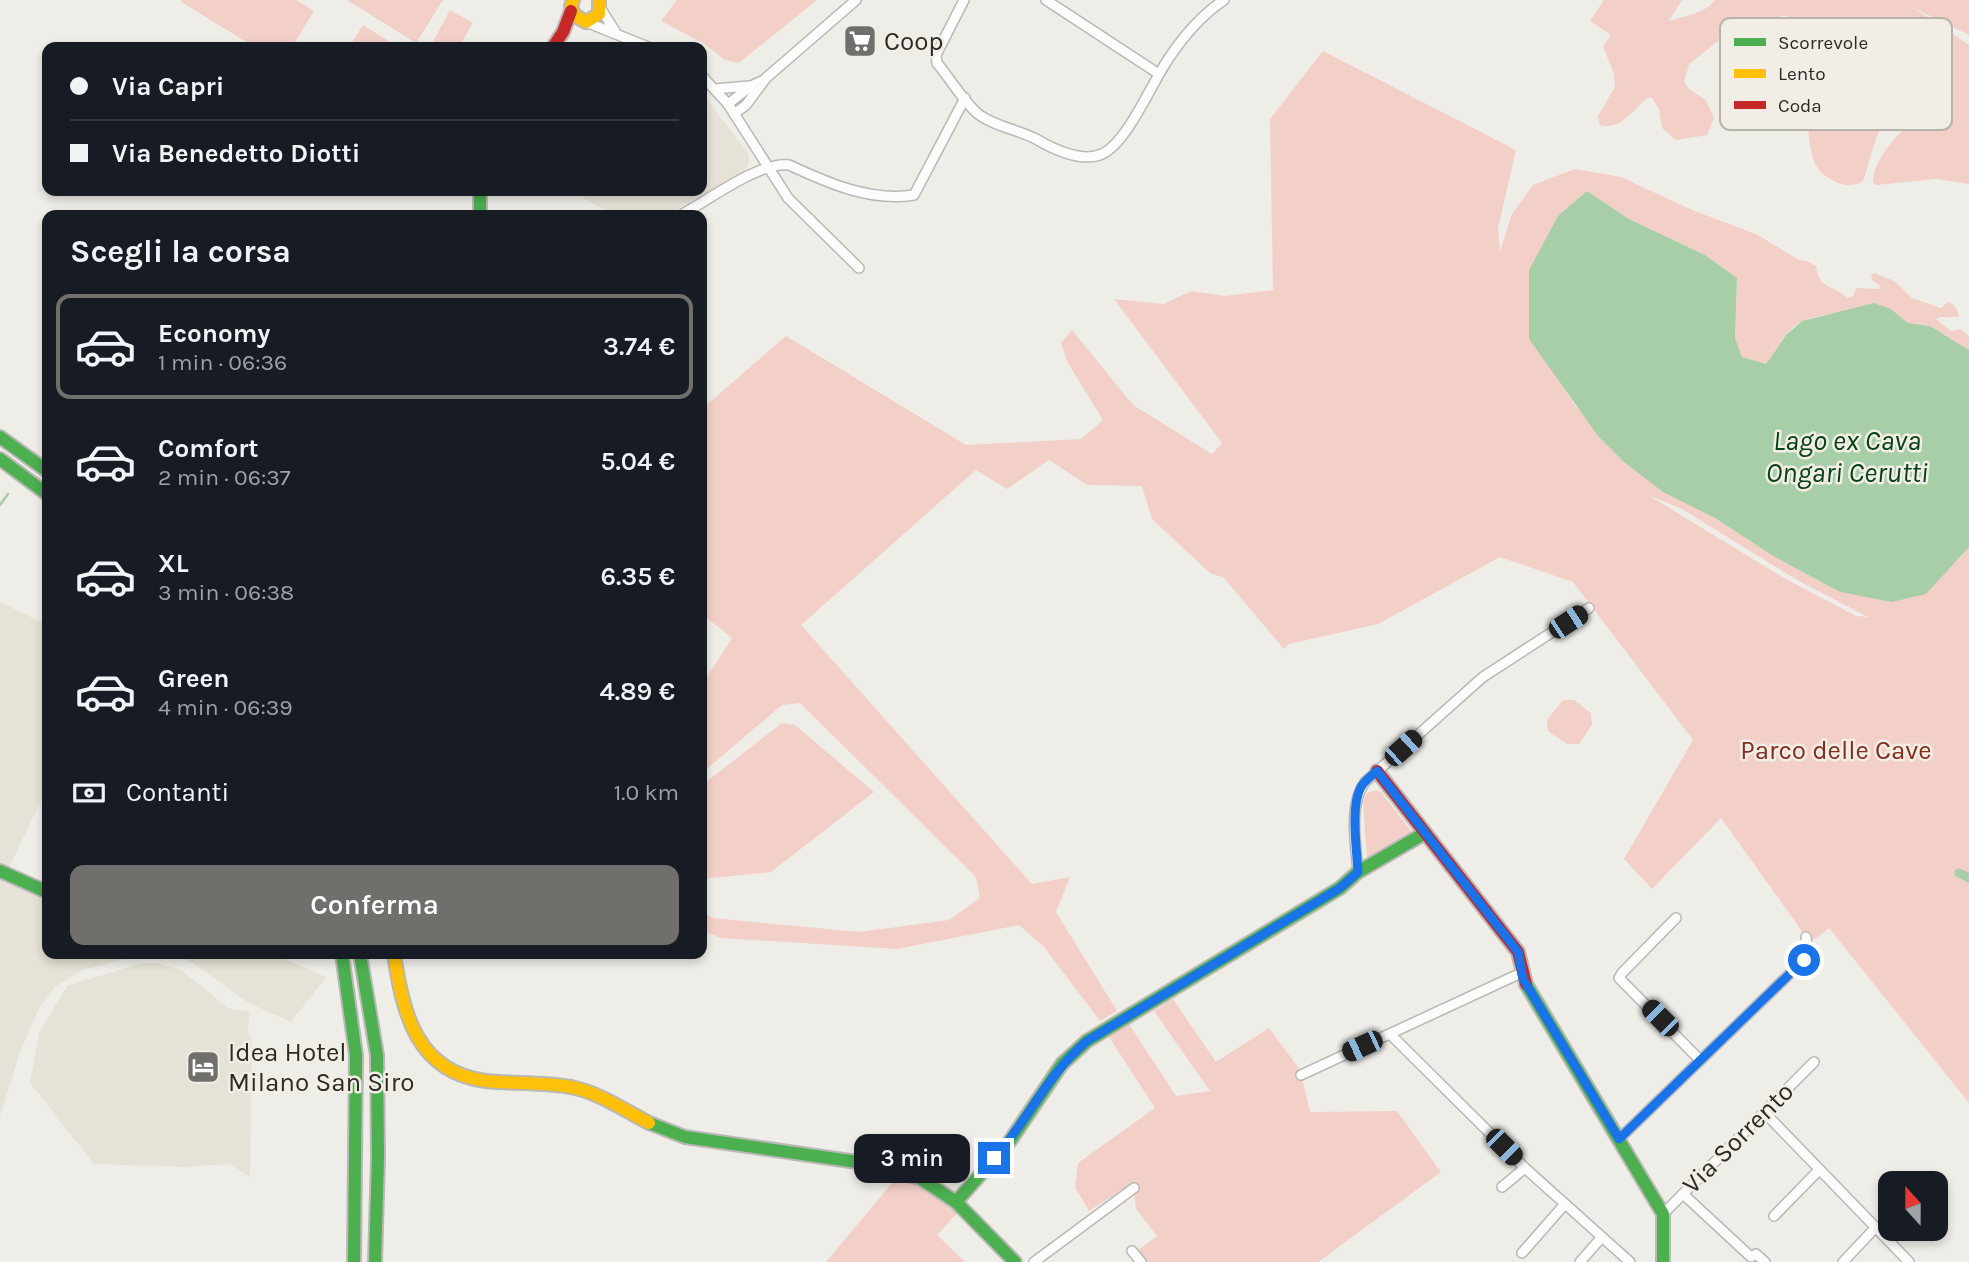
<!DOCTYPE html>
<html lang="it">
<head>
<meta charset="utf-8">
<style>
  :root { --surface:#171b24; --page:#242831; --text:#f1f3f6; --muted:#9ea1a6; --line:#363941; --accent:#706f6b }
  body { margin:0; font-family:Karla,sans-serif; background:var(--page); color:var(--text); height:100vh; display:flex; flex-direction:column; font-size:26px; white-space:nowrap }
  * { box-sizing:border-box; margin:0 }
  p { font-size:23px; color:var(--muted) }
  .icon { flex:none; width:38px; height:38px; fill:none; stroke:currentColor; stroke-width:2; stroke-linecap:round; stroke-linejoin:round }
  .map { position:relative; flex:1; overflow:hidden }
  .details { position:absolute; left:42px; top:210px; width:665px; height:749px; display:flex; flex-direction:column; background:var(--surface); border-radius:14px; box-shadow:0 4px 10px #0003 }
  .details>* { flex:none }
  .banner { position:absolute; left:42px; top:42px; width:665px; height:154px; border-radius:14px; box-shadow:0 4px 10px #0003; display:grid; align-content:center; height:154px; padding:0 28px; background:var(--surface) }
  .needle { width:46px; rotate:339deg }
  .buttons { position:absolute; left:1878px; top:1171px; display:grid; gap:14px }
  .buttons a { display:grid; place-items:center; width:70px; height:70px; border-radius:14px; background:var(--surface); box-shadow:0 4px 10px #0003; font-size:35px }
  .end { position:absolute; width:32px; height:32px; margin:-16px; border:9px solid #1a73e8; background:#fff; box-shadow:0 0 0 4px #fff }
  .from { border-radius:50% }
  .bubble { position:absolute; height:49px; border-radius:14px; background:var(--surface); box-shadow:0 4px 10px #0003; font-size:23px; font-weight:600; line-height:49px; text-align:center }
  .car { position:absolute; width:21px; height:42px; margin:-21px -10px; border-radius:9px; box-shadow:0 0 5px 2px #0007; background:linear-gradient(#222 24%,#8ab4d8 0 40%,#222 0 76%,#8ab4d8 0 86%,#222 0) }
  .banner b { display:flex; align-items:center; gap:24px; height:66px; font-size:26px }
  .banner b+b { border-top:2px solid var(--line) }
  .banner i { width:18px; height:18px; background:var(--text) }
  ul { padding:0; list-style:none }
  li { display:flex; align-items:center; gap:21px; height:105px; margin:0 14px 10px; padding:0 14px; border:4px solid transparent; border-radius:14px }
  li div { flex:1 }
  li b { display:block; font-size:26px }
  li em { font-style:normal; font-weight:600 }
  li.selected { border-color:var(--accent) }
  li>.icon { width:63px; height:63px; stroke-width:1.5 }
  h2 { padding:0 28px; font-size:32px; line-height:84px }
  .pay { display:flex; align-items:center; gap:18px; height:77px; padding:0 28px; font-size:26px }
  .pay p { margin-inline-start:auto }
  .button { display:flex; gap:14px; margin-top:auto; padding:14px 28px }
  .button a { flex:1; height:80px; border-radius:14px; background:var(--accent); color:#fff; font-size:28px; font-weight:600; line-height:80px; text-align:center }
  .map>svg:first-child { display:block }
  .built { fill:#e6e2d7 }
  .green { fill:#f3d0c7; fill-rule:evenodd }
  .water { fill:#a8cea8 }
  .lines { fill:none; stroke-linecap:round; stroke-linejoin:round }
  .stream { stroke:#a8cea8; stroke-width:2.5 }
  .canal { stroke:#a8cea8; stroke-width:9 }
  .street-casing { stroke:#b9b8b4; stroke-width:12 }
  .fast-casing { stroke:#b9b8b4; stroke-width:16 }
  .slow-casing { stroke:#b9b8b4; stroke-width:16 }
  .jam-casing { stroke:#b9b8b4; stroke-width:16 }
  .street { stroke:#fdfcfc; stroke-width:9 }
  .fast { stroke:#4caf50; stroke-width:12 }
  .slow { stroke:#ffc107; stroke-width:12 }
  .jam { stroke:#c62828; stroke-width:12 }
  .route { stroke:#1a73e8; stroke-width:9 }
  .labels { text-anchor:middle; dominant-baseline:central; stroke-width:5; stroke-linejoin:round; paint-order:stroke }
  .poi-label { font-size:26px; fill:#2c2b27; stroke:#f2eee5; text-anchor:start }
  .park-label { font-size:26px; fill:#832d1d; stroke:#f2eee5 }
  .street-label { font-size:26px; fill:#2c2b27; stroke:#f2eee5 }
  .water-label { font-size:28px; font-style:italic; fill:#054314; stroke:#f2eee5 }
  .key { fill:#f2eee5; stroke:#b7b4ac; stroke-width:2 }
  .key-label { font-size:19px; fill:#2c2b27 }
</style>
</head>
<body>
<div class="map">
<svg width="1969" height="1262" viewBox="0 0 1969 1262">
  <rect width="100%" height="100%" fill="#efede8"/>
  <g class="built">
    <polygon points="702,93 749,155 749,163 744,171 667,215 612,215 572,191 702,191"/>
    <polygon points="0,602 47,625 47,788 4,878 47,898 47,954 153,954 135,956 83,970 55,987 40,1006 20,1052 0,1116"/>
    <polygon points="180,954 273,954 326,977 291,1022 249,1003"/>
    <polygon points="142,963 156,963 181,970 228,1008 250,1012 248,1031 252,1042 250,1177 229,1164 185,1167 94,1164 30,1083 39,1033 67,986"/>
  </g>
  <g class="green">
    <polygon points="182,0 296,0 314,11 292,47 255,47 181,2"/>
    <polygon points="347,0 443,0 416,43"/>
    <polygon points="677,0 817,0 739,63 725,60 703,43 661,21"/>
    <path d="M1604,0H1682L1669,21C1686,15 1703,15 1715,0H1969V35L1914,8L1969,45V184L1936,179L1876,185L1873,182C1872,160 1903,126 1922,116C1934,110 1943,109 1949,97L1945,92L1923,90L1905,86L1902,88L1914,104C1907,120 1890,116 1882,127C1874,138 1869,166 1863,181C1854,187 1842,186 1832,180C1816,171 1813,162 1810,145C1801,94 1844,114 1858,81C1860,77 1859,70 1860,65C1857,61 1854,55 1850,51C1844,45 1794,16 1786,16C1768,16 1772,26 1748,18L1689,64L1684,82L1689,89L1706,100L1714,118L1707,135L1676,140L1662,128L1659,109L1652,98H1647C1633,110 1620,131 1600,125L1598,116L1615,87L1614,74L1603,46L1611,35L1590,21Z"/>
    <polygon points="450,10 473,23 459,47 430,47"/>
    <polygon points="363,25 398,47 349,47"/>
    <path d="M1323,51L1516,150L1498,228L1500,251L1512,214L1533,185L1575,169L1621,177L1692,210L1758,235L1799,260L1807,261L1816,266C1819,290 1834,285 1848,298L1853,296L1856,288L1879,289L1880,286L1872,280L1871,276L1874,273L1894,281L1912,298L1941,308L1948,302C1955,304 1957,309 1959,317H1941L1936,319L1951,331L1961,329L1969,336V350L1930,326L1908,323L1891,309C1869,311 1821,312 1802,321C1786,329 1776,350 1766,364L1741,357L1735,338L1737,278L1705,255L1629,219L1587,191L1555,375L1576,407L1715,518L1773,556L1840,592L1957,560L1969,547V1103L1829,928L1815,939L1806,937L1721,818L1652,889L1624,859L1693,740L1573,582L1500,557L1378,624L1289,644L1284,649L1223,577L1211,574L1152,519L1142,486L1087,485L1049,460L1007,489L976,470L801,625L1032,884L1070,877L1056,912L1117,1011L1100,1021L1044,947L1019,925L897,949L720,938L702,930V913L713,918L859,932L949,920L980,898L976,877L800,703L782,705L702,773V685L732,638L702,614V409L786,336L966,445L1081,439L1103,420L1068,363L1061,343L1072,330L1133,405L1212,454L1222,443L1114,299L1164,304L1191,291L1225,296L1273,290L1270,119ZM1648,495L1682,509L1797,580L1868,617L1856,616L1784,578Z"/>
    <polygon points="1563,700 1574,700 1591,713 1592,725 1579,744 1567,744 1548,731 1547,720"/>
    <polygon points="782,723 795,725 874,792 771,872 702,879 702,785"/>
    <polygon points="1376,790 1381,792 1412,832 1367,859 1363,801 1367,793"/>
    <polygon points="1173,999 1216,1062 1269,1028 1300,1070 1310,1112 1397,1111 1441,1172 1318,1262 1148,1262 1137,1251 1157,1236 1136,1209 1134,1193 1128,1186 1089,1211 1075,1187 1078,1163 1155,1108 1109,1037 1129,1024 1176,1096 1210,1091 1154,1011"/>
    <path d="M897,1177C922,1184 939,1195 958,1212L937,1235L965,1262H826Z"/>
  </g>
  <polygon class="water" points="1587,191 1629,219 1705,255 1737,278 1735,338 1742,357 1766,364 1786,335 1802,321 1874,303 1891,309 1908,323 1930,326 1969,350 1969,547 1926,594 1892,602 1840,592 1773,556 1715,518 1663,492 1624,462 1598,436 1529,339 1529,270 1558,216"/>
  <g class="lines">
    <polyline class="stream" points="0,505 8,494"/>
    <polyline class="canal" points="1959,873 1969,878"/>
    <defs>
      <g id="street">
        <path d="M964,0L936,55L937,63C948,76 968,108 981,116C997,127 1019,130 1036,139C1053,149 1081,163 1102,154C1128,142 1152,82 1169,58C1183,37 1203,14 1224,0"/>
        <polyline points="1046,0 1159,74"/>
        <polyline points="601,9 616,33"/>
        <polyline points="586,22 648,47"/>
        <polyline points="702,76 728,104 788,198 859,268"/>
        <polyline points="715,89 749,86"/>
        <polyline points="728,104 751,86 764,80"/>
        <polyline points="734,114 746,105 766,78 856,0"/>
        <path d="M681,215C707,201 760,161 789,165C828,183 870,202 914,195L965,98"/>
        <path d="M1358,872C1356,845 1348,805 1365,782L1483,677L1589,608"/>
        <polyline points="1676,918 1622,973 1619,978 1699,1059"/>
        <polyline points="1390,1034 1525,1168 1630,1262"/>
        <polyline points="1301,1075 1521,973"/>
        <polyline points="1764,1112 1909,1262"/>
        <polyline points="1619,1139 1804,960 1808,951 1806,937"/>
        <polyline points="1502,1187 1525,1168"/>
        <polyline points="1683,1194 1751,1257 1756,1254 1765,1262"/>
        <polyline points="1663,1214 1814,1062"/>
        <polyline points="1774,1216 1819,1170"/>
        <polyline points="1132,1251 1141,1262"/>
        <polyline points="1522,1253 1565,1204"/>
        <polyline points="1034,1262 1134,1188"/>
        <polyline points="1580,1262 1602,1237"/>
        <polyline points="1843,1262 1875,1228"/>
      </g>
      <g id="fast">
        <polyline points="480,191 480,215"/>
        <polyline points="0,437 47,471"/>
        <polyline points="0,459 47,494"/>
        <polyline points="0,871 47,892"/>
        <polyline points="342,954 356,1055 354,1262"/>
        <polyline points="360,954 377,1055 378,1158 375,1262"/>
        <polyline points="1526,984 1663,1214 1663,1262"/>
        <polyline points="649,1123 685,1137 857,1162 920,1178 956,1202 1015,1262"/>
        <polyline points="956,1202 1010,1141 1062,1064 1087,1041 1340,888 1358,872 1425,833"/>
      </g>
      <g id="slow">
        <polyline points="573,0 571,6 574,15 586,22 599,14 599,0"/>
        <path d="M394,954C403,1013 416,1072 486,1081C514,1084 543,1082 571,1087C600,1093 624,1110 649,1123"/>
      </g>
      <g id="jam">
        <polyline points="553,47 563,32 571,11"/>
        <polyline points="1377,771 1518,952 1526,984"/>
      </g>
    </defs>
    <use href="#street" class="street-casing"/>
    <use href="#fast" class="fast-casing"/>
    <use href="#slow" class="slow-casing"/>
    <use href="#jam" class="jam-casing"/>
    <use href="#street" class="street"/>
    <use href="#fast" class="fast"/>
    <use href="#slow" class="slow"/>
    <use href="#jam" class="jam"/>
  </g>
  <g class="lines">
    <path class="route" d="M994,1158C1028,1121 1047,1074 1087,1041L1340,888L1358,872C1357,851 1350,806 1361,787C1364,781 1371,776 1377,771L1518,952L1523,979L1619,1139L1804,960"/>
  </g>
  <defs>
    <symbol id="supermarket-square" viewBox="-11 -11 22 22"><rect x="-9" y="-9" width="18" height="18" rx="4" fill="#706f6b" stroke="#f2eee5"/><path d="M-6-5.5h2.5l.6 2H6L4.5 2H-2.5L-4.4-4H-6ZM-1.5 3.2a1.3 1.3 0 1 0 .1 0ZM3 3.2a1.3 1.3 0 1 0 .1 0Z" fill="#fff"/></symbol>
    <symbol id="hotel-square" viewBox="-11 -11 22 22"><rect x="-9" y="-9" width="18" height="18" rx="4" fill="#706f6b" stroke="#f2eee5"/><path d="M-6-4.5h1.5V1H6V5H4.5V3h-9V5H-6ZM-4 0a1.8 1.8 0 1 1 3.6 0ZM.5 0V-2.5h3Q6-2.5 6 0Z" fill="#fff"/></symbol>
  </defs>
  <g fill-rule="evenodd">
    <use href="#supermarket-square" x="841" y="22" width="38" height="38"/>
    <use href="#hotel-square" x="184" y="1048" width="38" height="38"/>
  </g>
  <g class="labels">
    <g class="poi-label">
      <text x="884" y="41">Coop</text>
      <text x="228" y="1052">Idea Hotel<tspan x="228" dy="30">Milano San Siro</tspan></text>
    </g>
    <g class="park-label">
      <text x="1836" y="750">Parco delle Cave</text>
    </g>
    <g class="street-label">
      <text transform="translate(1738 1138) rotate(-45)">Via Sorrento</text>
    </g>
    <g class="water-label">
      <text x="1847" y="440">Lago ex Cava<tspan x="1847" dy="32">Ongari Cerutti</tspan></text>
    </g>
  </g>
  <rect x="1720" y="18" width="232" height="112" rx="10" class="key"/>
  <rect x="1734" y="38" width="32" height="8" fill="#4caf50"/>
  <rect x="1734" y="69" width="32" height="9" fill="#ffc107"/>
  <rect x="1734" y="101" width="32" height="8" fill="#c62828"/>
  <g class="key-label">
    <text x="1778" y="49">Scorrevole</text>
    <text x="1778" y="80">Lento</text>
    <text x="1778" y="112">Coda</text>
  </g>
</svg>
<div class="buttons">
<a><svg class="needle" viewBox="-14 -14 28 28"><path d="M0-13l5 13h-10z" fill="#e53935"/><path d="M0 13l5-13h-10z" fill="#9ea1a6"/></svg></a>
</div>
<i class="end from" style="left:1804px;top:960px"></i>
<i class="end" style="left:994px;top:1158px"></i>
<div class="bubble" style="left:854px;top:1134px;width:116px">3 min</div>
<i class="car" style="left:1568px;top:622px;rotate:57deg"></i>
<i class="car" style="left:1403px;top:748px;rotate:48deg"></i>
<i class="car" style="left:1660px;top:1018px;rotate:315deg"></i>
<i class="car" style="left:1362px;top:1046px;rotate:245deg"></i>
<i class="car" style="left:1504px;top:1147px;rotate:135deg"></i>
<div class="banner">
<b><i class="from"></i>Via Capri</b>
<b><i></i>Via Benedetto Diotti</b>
</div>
<section class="details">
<h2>Scegli la corsa</h2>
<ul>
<li class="selected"><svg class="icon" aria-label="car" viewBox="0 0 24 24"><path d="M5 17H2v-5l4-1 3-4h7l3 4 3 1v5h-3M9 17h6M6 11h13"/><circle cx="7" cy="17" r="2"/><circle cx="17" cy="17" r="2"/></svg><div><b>Economy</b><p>1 min · 06:36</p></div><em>3.74 €</em></li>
<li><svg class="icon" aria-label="car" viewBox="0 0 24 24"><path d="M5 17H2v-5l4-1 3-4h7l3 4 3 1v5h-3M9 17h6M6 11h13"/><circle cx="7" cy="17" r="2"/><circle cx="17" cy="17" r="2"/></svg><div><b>Comfort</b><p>2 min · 06:37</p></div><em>5.04 €</em></li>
<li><svg class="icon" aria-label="car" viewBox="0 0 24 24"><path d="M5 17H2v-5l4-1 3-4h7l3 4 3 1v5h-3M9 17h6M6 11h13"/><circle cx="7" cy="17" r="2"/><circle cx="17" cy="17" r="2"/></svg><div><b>XL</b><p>3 min · 06:38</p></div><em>6.35 €</em></li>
<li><svg class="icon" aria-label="car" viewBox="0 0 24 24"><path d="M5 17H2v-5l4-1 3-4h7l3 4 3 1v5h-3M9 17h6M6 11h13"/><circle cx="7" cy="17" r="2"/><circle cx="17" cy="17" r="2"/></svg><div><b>Green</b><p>4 min · 06:39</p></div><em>4.89 €</em></li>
</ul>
<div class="pay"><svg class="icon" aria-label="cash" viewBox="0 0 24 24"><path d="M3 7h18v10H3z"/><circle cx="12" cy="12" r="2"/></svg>Contanti<p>1.0 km</p></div>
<div class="button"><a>Conferma</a></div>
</section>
</div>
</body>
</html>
